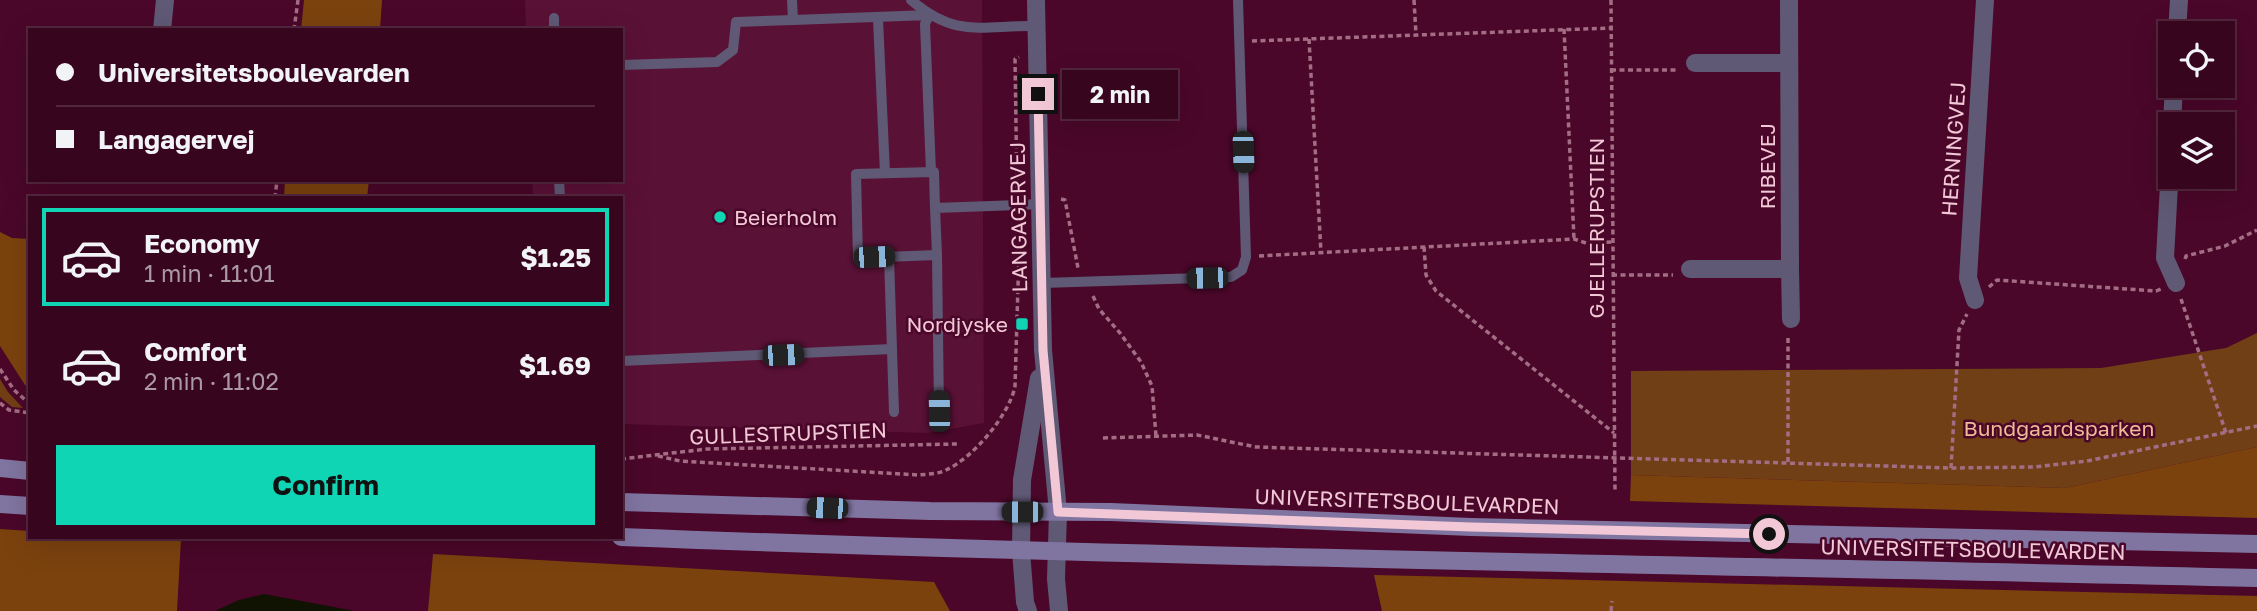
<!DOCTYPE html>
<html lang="en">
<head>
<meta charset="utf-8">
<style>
  :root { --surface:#38051f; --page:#43132c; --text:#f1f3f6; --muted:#ab99a4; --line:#52263d; --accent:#0fd5b4 }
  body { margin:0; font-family:"Golos Text",sans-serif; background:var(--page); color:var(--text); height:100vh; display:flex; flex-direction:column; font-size:26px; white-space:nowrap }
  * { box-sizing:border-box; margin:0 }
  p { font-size:23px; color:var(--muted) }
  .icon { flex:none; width:38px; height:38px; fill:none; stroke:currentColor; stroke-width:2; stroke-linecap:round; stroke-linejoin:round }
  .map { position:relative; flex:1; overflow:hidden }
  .drawer { position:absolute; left:28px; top:196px; width:595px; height:343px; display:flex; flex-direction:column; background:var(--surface); border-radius:0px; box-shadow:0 7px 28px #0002,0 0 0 2px var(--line) }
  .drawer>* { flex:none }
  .top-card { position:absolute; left:28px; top:28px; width:595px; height:154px; border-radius:0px; box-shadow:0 7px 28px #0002,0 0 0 2px var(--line); display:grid; align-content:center; height:154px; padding:0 28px; background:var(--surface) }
  .buttons { position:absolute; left:2158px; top:21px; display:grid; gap:14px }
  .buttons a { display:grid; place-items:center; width:77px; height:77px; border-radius:0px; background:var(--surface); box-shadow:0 7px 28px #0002,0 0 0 2px var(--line); font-size:35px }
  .end { position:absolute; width:32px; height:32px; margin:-16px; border:9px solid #f2c8d6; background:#111; box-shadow:0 0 0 4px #111 }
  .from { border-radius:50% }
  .bubble { position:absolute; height:49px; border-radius:0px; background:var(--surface); box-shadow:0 7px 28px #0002,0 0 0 2px var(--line); font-size:23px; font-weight:700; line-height:49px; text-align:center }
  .car { position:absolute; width:21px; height:42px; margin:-21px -10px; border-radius:9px; box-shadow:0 0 5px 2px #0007; background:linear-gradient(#222 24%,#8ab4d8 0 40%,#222 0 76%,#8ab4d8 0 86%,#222 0) }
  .top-card b { display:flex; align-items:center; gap:24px; height:66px; font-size:26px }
  .top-card b+b { border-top:2px solid var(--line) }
  .top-card i { width:18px; height:18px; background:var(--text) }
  ul { padding:12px 0 0; list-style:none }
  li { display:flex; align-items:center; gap:21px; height:98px; margin:0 14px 10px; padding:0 14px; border:4px solid transparent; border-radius:0px }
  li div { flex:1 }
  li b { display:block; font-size:26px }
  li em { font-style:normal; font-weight:700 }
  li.active { border-color:var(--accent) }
  li>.icon { width:63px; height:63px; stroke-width:1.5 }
  .primary-button { display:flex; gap:14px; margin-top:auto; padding:14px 28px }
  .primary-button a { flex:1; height:80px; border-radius:0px; background:var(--accent); color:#111; font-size:28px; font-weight:700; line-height:80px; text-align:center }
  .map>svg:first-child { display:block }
  .built { fill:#5a1136 }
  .green { fill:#713f16 }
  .forest { fill:#7b420e }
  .water { fill:#101202 }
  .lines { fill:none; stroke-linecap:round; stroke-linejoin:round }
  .path { stroke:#a36d84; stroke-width:3.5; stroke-dasharray:5 3.5; stroke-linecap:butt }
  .service { stroke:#605975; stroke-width:10 }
  .minor { stroke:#605975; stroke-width:18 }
  .tertiary { stroke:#605975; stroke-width:18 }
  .secondary { stroke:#8074a1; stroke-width:18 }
  .route { stroke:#f2c8d6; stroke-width:9 }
  .poi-dot { fill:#0fd5b4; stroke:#4a0729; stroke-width:2.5 }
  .labels { text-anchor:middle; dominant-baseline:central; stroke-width:5; stroke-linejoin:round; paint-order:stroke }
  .street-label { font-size:21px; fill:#f2c8d6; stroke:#4a0729 }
  .poi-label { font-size:21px; fill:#f2c8d6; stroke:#4a0729; text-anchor:start }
  .park-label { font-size:21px; fill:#efbb96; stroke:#4a0729 }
</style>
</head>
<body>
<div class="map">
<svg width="2257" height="611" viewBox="0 0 2257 611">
  <rect width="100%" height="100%" fill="#4a0729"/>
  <polygon class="built" points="525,0 982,0 984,423 928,433 621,424 621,198 533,198 532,180 621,180 621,30 526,30"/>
  <g class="green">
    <polygon points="2257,333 2257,447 2065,488 1631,475 1631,371 2101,368 2226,348"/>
    <polygon points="0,379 8,392 23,408 12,407 0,397"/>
  </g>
  <g class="forest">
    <polygon points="304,0 382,0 380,30 301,30"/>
    <polygon points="285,180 369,180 367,198 284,198"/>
    <polygon points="0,232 12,238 30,239 30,388 25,385 0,346"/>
    <polygon points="2257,447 2257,518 1630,501 1631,475 2065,488"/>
    <polygon points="0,529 30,531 30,537 181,539 177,611 0,611"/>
    <polygon points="433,554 934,582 950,611 428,611"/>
    <polygon points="1374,575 2257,596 2257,611 1382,611"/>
  </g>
  <polygon class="water" points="264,594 355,611 215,611 239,600"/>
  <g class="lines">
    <g class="path">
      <polyline points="1414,0 1416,35"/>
      <polyline points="1611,0 1615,491"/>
      <polyline points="1564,29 1574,239"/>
      <polyline points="294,30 298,0"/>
      <polyline points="1309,39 1321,253"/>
      <polyline points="1252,41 1611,28"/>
      <polyline points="1611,70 1679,70"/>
      <polyline points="1017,191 1015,59 1019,57"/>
      <polyline points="275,198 277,180"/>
      <polyline points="1061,199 1065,200 1078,268"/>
      <polyline points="1424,247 1426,275 1436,291 1614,433"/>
      <polyline points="1259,256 1574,239 1586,243 1612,242"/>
      <polyline points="2185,259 2186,256 2225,246 2257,230"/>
      <polyline points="1612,275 1673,275"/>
      <polyline points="1989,287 1997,280 2156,291 2161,289"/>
      <polyline points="1093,296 1099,309 1120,333 1141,362 1152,386 1156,436"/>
      <polyline points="2181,299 2226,433"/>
      <polyline points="0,369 14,390 30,404"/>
      <polyline points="0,403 9,410 30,413"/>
      <polyline points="1103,438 1197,435 1256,447 1951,468 2034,467 2087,461 2257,426"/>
      <path d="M658,456L680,461L919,475C928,474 938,474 946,470C973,458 1010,414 1015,386L1020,219"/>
      <polyline points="621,459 707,449 957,444"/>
      <polyline points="1788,462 1788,335"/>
      <polyline points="1951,468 1959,330 1967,314"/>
      <polyline points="1611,611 1612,601"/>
    </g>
    <g class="service">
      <polyline points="792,0 793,20 929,15 925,24 931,172"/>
      <path d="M911,0C956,39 982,25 1037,26"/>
      <polyline points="554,18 554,30"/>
      <polyline points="878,19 885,173"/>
      <polyline points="621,65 717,62 733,50 736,22 793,20"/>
      <polyline points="559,180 560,198"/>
      <polyline points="935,208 934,172 856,174 858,258 937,255 935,208 1042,204"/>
      <polyline points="937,255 939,411"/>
      <polyline points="889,257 894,412"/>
      <polyline points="1043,283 1231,277 1242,270 1246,257 1238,0"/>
      <polyline points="621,361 892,349"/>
    </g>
    <g class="minor">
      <polyline points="162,30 165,0"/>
      <polyline points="2177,33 2179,0"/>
      <polyline points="1695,63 1789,63"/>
      <polyline points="2172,124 2174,86"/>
      <polyline points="2170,167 2165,258 2176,283"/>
      <polyline points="1690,269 1790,269 1789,0"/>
      <polyline points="1790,269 1791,319"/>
      <polyline points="1975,300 1968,278 1985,0"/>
    </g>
    <g class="tertiary">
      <polyline points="1036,0 1043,350 1058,512 1056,579 1059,611"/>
      <polyline points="1028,611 1025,602 1021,551 1022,480 1039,378"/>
    </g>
    <g class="secondary">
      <polyline points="0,468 30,471"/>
      <polyline points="621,502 930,511 1111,512 1471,527 2257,544"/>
      <polyline points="0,504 30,506"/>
      <path d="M621,537C1166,558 1712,565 2257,578"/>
    </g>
  </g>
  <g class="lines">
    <polyline class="route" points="1038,94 1043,350 1058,512 1471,527 1769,534"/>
  </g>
  <g class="poi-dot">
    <circle cx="720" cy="217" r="7"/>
    <rect x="1015" y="317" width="14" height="14" rx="3.5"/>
  </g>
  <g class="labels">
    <g class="street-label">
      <text transform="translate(1953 149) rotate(-86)">HERNINGVEJ</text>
      <text transform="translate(1767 166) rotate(-90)">RIBEVEJ</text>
      <text transform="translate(1018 217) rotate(-91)">LANGAGERVEJ</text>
      <text transform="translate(1596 228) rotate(-90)">GJELLERUPSTIEN</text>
      <text transform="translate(788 433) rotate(-2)">GULLESTRUPSTIEN</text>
      <text transform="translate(1407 501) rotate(2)">UNIVERSITETSBOULEVARDEN</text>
      <text transform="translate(1973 549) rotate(1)">UNIVERSITETSBOULEVARDEN</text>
    </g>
    <g class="poi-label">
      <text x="734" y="217">Beierholm</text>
      <text x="1008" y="324" text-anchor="end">Nordjyske</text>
    </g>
    <g class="park-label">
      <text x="2059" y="428">Bundgaardsparken</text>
    </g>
  </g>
</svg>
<div class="buttons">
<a><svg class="icon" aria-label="locate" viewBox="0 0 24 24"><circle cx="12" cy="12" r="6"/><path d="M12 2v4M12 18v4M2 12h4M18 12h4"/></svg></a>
<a><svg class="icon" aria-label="layers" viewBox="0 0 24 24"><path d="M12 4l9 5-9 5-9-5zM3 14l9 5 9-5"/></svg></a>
</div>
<i class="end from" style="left:1769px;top:534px"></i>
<i class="end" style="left:1038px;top:94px"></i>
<div class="bubble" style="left:1062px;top:70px;width:116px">2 min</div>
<i class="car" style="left:1243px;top:152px;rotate:178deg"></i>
<i class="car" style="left:874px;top:257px;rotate:88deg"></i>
<i class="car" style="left:1207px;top:278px;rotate:269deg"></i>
<i class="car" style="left:783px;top:355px;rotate:88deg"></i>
<i class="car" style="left:939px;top:411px;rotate:359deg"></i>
<i class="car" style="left:827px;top:508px;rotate:272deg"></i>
<i class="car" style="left:1022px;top:512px;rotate:270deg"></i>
<div class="top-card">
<b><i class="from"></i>Universitetsboulevarden</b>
<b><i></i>Langagervej</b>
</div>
<section class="drawer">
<ul>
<li class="active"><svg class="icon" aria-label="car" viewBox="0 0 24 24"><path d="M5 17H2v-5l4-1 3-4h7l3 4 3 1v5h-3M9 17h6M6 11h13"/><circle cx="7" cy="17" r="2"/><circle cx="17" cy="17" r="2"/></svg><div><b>Economy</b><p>1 min · 11:01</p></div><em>$1.25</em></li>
<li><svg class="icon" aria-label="car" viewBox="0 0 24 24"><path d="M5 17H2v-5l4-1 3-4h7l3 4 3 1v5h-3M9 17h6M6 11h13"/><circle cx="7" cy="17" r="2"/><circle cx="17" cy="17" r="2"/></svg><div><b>Comfort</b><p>2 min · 11:02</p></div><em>$1.69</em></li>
</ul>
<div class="primary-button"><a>Confirm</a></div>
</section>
</div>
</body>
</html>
